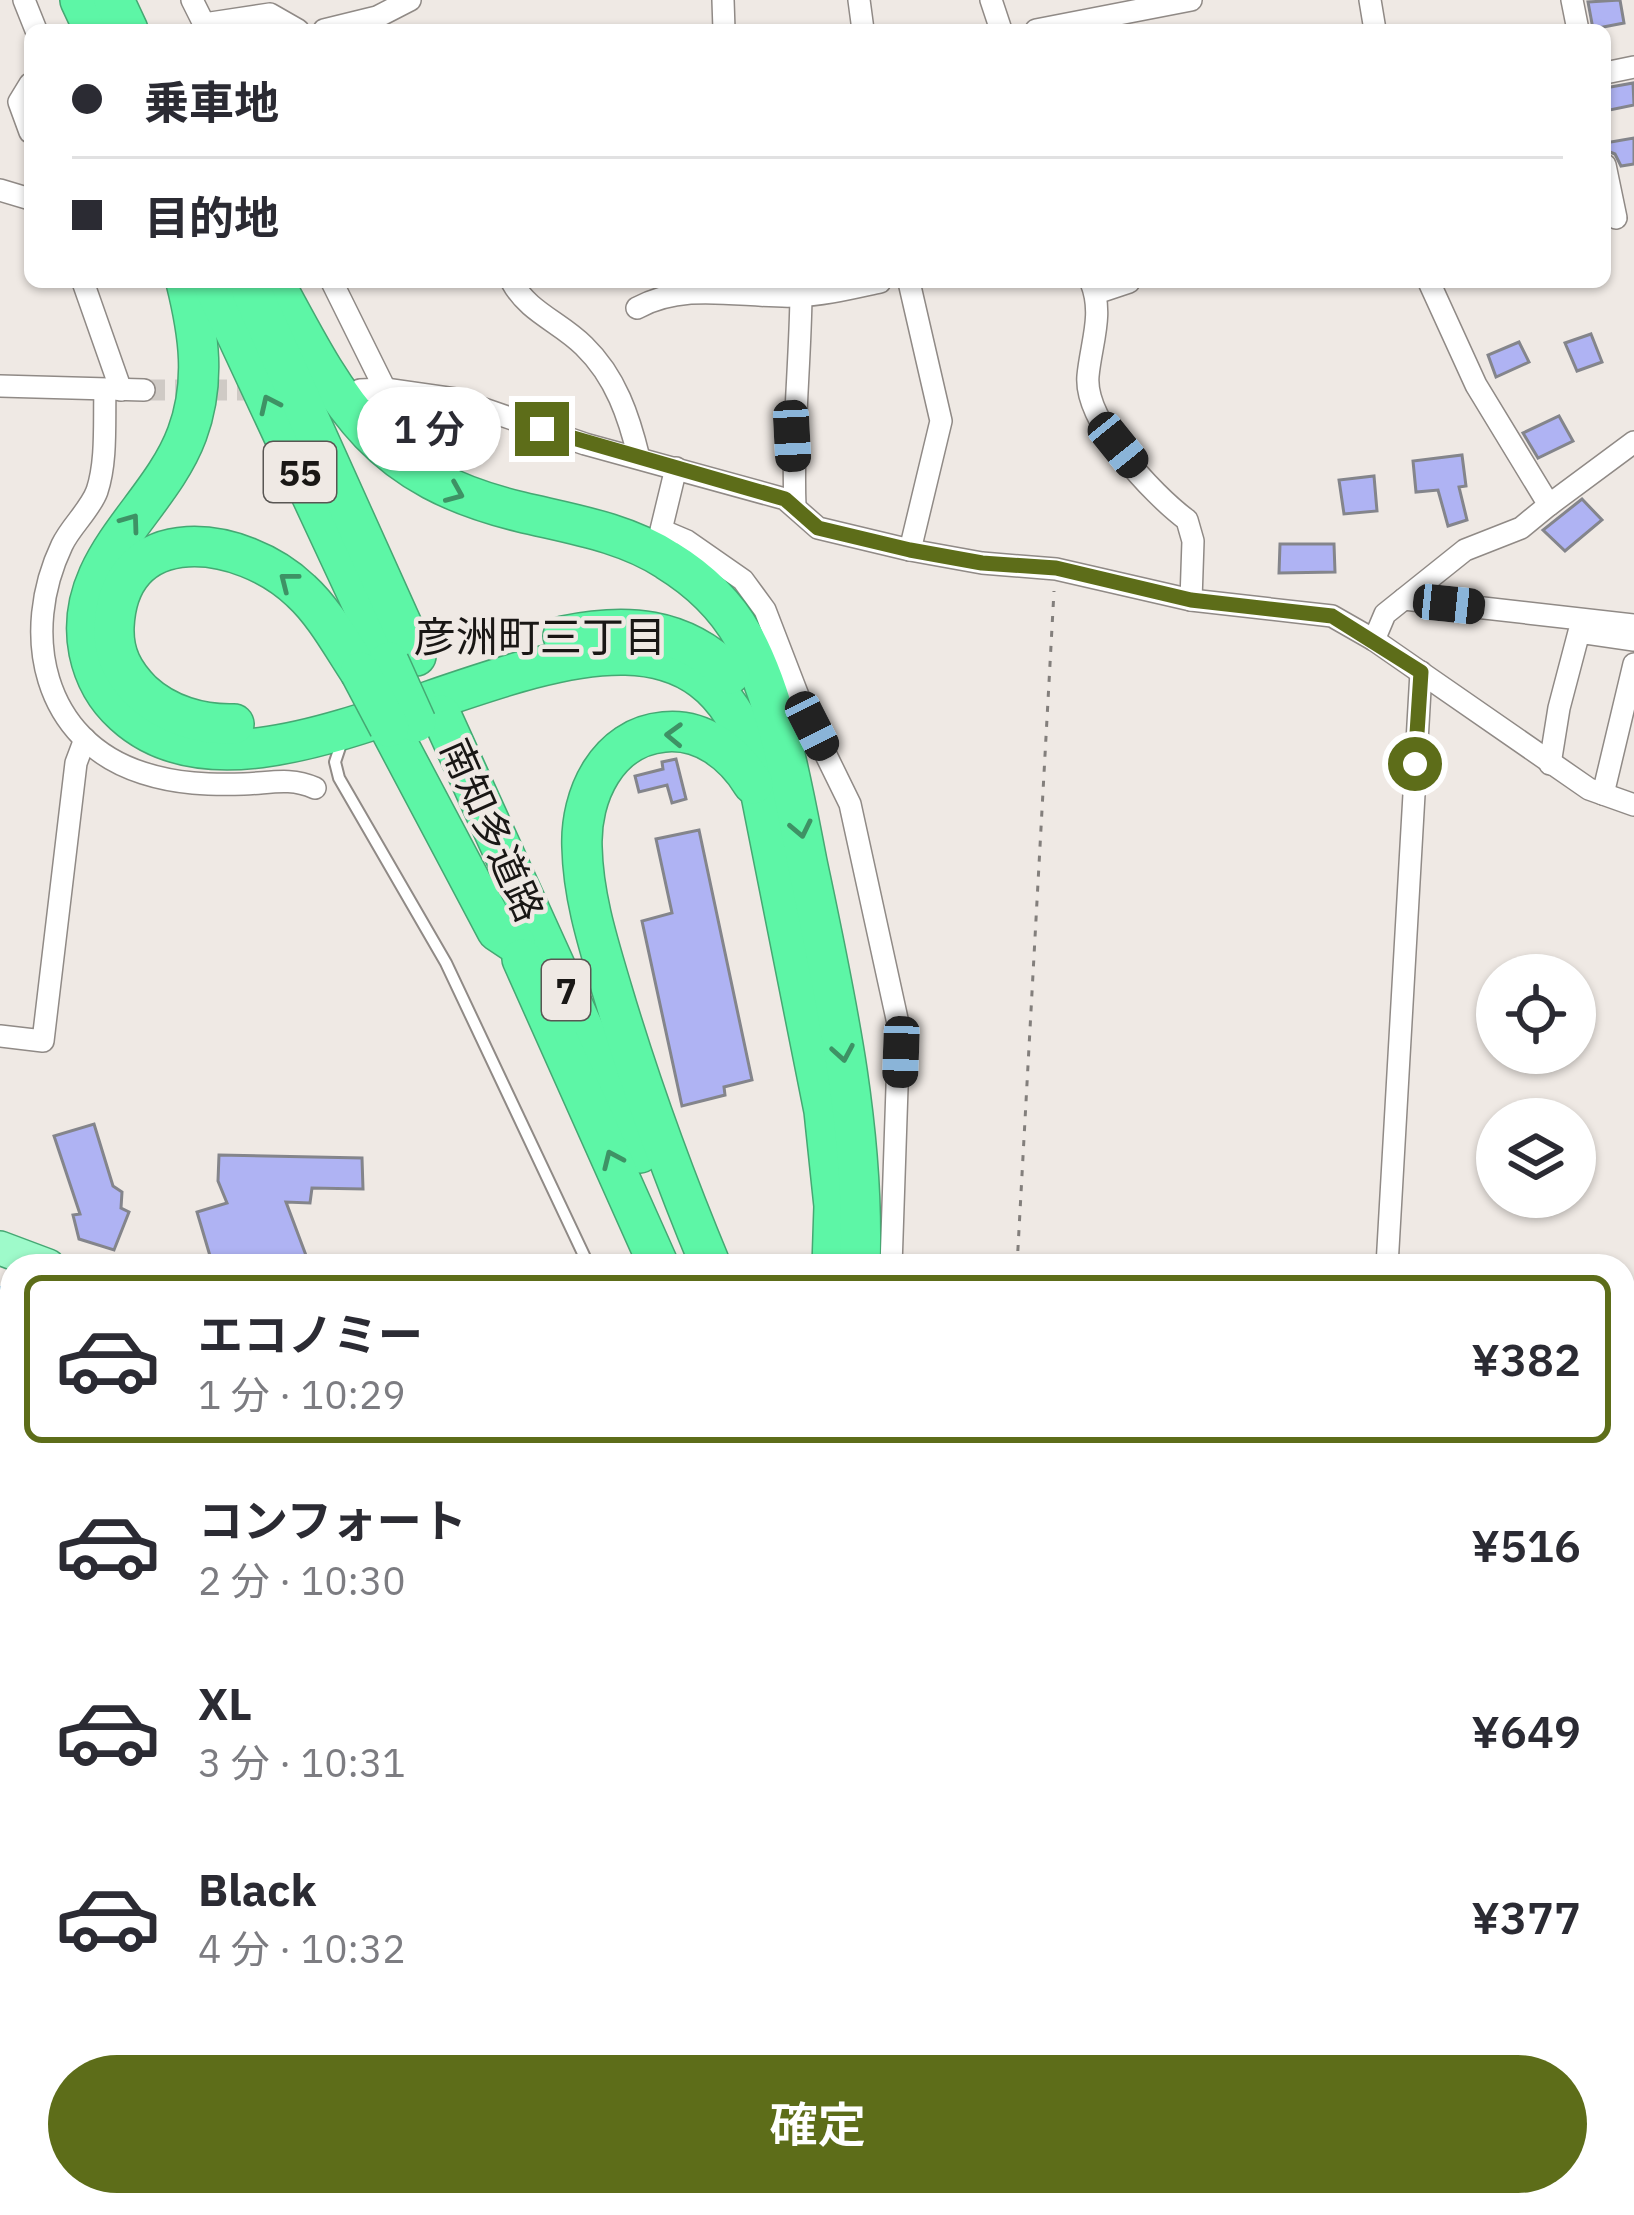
<!DOCTYPE html>
<html lang="ja">
<head>
<meta charset="utf-8">
<style>
  :root { --surface:#fff; --page:#f7f7f7; --text:#2b2b33; --muted:#7c7c81; --line:#e1e1e2; --accent:#5d6d19 }
  body { margin:0; font-family:"IBM Plex Sans","Noto Sans JP",sans-serif; background:var(--page); color:var(--text); height:100vh; display:flex; flex-direction:column; font-size:45px; white-space:nowrap }
  * { box-sizing:border-box; margin:0 }
  p { font-size:39px; color:var(--muted) }
  .icon { flex:none; width:66px; height:66px; fill:none; stroke:currentColor; stroke-width:2; stroke-linecap:round; stroke-linejoin:round }
  .map { position:relative; flex:1; overflow:hidden }
  .drawer { position:absolute; left:0px; top:1254px; width:1635px; height:963px; display:flex; flex-direction:column; background:var(--surface); border-radius:36px 36px 0 0; box-shadow:0 3px 9px #0004 }
  .drawer>* { flex:none }
  .hud { position:absolute; left:24px; top:24px; width:1587px; height:264px; border-radius:18px; box-shadow:0 3px 9px #0004; display:grid; align-content:center; height:264px; padding:0 48px; background:var(--surface) }
  .buttons { position:absolute; left:1476px; top:954px; display:grid; gap:24px }
  .buttons a { display:grid; place-items:center; width:120px; height:120px; border-radius:50%; background:var(--surface); box-shadow:0 3px 9px #0004; font-size:60px }
  .end { position:absolute; width:54px; height:54px; margin:-27px; border:15px solid #5d6d19; background:#fff; box-shadow:0 0 0 6px #fff }
  .from { border-radius:50% }
  .bubble { position:absolute; height:84px; border-radius:42px; background:var(--surface); box-shadow:0 3px 9px #0004; font-size:39px; font-weight:600; line-height:84px; text-align:center }
  .car { position:absolute; width:36px; height:72px; margin:-36px -18px; border-radius:15px; box-shadow:0 0 9px 3px #0007; background:linear-gradient(#222 24%,#8ab4d8 0 40%,#222 0 76%,#8ab4d8 0 86%,#222 0) }
  .hud b { display:flex; align-items:center; gap:42px; height:114px; font-size:45px }
  .hud b+b { border-top:3px solid var(--line) }
  .hud i { width:30px; height:30px; background:var(--text) }
  ul { padding:21px 0 0; list-style:none }
  li { display:flex; align-items:center; gap:36px; height:168px; margin:0 24px 18px; padding:0 24px; border:6px solid transparent; border-radius:18px }
  li div { flex:1 }
  li b { display:block; font-size:45px }
  li em { font-style:normal; font-weight:600 }
  li.active { border-color:var(--accent) }
  li>.icon { width:108px; height:108px; stroke-width:1.5 }
  .cta { display:flex; gap:24px; margin-top:auto; padding:24px 48px }
  .cta a { flex:1; height:138px; border-radius:72px; background:var(--accent); color:#fff; font-size:48px; font-weight:600; line-height:138px; text-align:center }
  .map>svg:first-child { display:block }
  .forest { fill:#75d3a3 }
  .lines { fill:none; stroke-linecap:round; stroke-linejoin:round }
  .river { stroke:#409fcf; stroke-width:36 }
  .building { fill:#afb3f3; stroke:#84858b; stroke-width:3 }
  .street-tunnel { stroke:#cfcac5; stroke-width:21; stroke-dasharray:21 10; stroke-linecap:butt }
  .lane-casing { stroke:#908a86; stroke-width:14 }
  .street-casing { stroke:#908a86; stroke-width:24 }
  .primary-casing { stroke:#45a873; stroke-width:36 }
  .highway-casing { stroke:#45a873; stroke-width:42 }
  .path { stroke:#837f7c; stroke-width:3; stroke-dasharray:6 9; stroke-linecap:butt }
  .lane { stroke:#fff; stroke-width:10 }
  .street { stroke:#fff; stroke-width:21 }
  .primary { stroke:#9efaca; stroke-width:33 }
  .highway { stroke:#5df6a6; stroke-width:39 }
  .highway-bridge-casing { stroke:#45a873; stroke-width:42; stroke-linecap:butt }
  .highway-bridge { stroke:#5df6a6; stroke-width:39 }
  .oneway { stroke:#3e9265 }
  .route { stroke:#5d6d19; stroke-width:15 }
  .labels { text-anchor:middle; dominant-baseline:central; stroke-width:9; stroke-linejoin:round; paint-order:stroke }
  .shield { fill:#efe9e4; stroke:#595653; stroke-width:3 }
  .shield-label { font-size:36px; font-weight:bold; fill:#191715 }
  .street-label { font-size:39px; fill:#191715; stroke:#efe9e4 }
  .neighbourhood-label { font-size:42px; fill:#191715; stroke:#efe9e4 }
</style>
</head>
<body>
<div class="map">
<svg width="1634" height="2215" viewBox="0 0 1634 2215">
  <rect width="100%" height="100%" fill="#efe9e4"/>
  <polygon class="forest" points="395,2205 964,2205 967,2215 400,2215"/>
  <g class="lines">
    <g class="river">
      <polyline points="0,1304 12,1309"/>
      <polyline points="1623,1542 1634,1543"/>
    </g>
  </g>
  <g class="building">
    <polygon points="1620,0 1624,23 1593,29 1588,2"/>
    <polygon points="1633,83 1634,105 1605,111 1605,88"/>
    <polygon points="1634,138 1634,164 1621,166 1615,154 1605,150 1605,143"/>
    <polygon points="1591,334 1602,362 1577,371 1565,343"/>
    <polygon points="1519,342 1529,362 1496,377 1488,355"/>
    <polygon points="1559,416 1573,441 1538,458 1523,433"/>
    <polygon points="1462,455 1466,486 1459,487 1467,520 1448,526 1438,490 1416,492 1413,461"/>
    <polygon points="1374,476 1377,511 1344,514 1339,480"/>
    <polygon points="1582,499 1602,520 1565,551 1543,530"/>
    <polygon points="1280,544 1334,544 1335,572 1279,573"/>
    <polygon points="676,759 686,799 672,803 667,785 639,792 635,776 663,769 662,762"/>
    <polygon points="699,830 752,1080 724,1087 725,1095 682,1106 642,921 672,913 656,839"/>
    <polygon points="94,1124 113,1186 122,1192 121,1208 129,1212 114,1250 79,1239 73,1215 80,1214 54,1136"/>
    <polygon points="219,1155 362,1158 363,1189 312,1188 310,1203 286,1202 310,1266 213,1266 197,1212 227,1203 218,1181"/>
  </g>
  <g class="lines">
    <polyline class="street-tunnel" points="144,390 269,390"/>
    <defs>
      <g id="lane">
        <polyline points="342,741 335,762 339,778 446,963 589,1266"/>
        <polyline points="1197,2205 1200,2215"/>
      </g>
      <g id="street">
        <polyline points="24,0 36,30"/>
        <polyline points="192,0 207,30"/>
        <polyline points="723,0 724,30"/>
        <polyline points="859,0 863,30"/>
        <polyline points="991,0 1001,30"/>
        <polyline points="1370,0 1375,30"/>
        <polyline points="1572,0 1578,30"/>
        <polyline points="204,24 270,14 298,30"/>
        <polyline points="324,30 377,17 410,0"/>
        <polyline points="1036,30 1191,0"/>
        <polyline points="1605,73 1634,67"/>
        <polyline points="30,84 19,102 30,132"/>
        <polyline points="1605,165 1616,218"/>
        <polyline points="0,190 30,199"/>
        <polyline points="83,282 121,390"/>
        <polyline points="332,282 385,389"/>
        <path d="M512,282C528,312 560,322 584,346C616,377 629,417 639,458"/>
        <polyline points="909,282 941,421 910,550"/>
        <path d="M1091,282C1104,314 1091,343 1088,376C1084,421 1152,494 1187,520L1193,541L1191,600"/>
        <polyline points="1096,293 1129,282"/>
        <path d="M637,308C686,281 742,298 795,296C824,295 852,288 880,282"/>
        <polyline points="0,386 144,390"/>
        <path d="M105,390C104,422 107,461 97,491C90,510 71,526 62,545C20,633 42,741 143,773C177,784 209,785 244,784C271,783 290,777 315,788"/>
        <polyline points="360,390 385,389 455,399 585,444 785,499 818,528 910,550 982,563 1056,569 1191,600 1332,616 1374,640 1589,789 1634,805"/>
        <polyline points="676,468 661,530 687,541 743,580 765,610 802,706 850,804 899,1028 891,1266"/>
        <polyline points="1549,505 1634,442"/>
        <path d="M795,507C792,436 800,367 801,296"/>
        <polyline points="1404,599 1634,625"/>
        <polyline points="1374,640 1385,614 1465,550 1521,528 1549,505 1476,385 1429,282"/>
        <polyline points="1550,764 1559,708 1579,632 1634,640"/>
        <polyline points="1603,794 1634,664"/>
        <polyline points="0,1036 43,1041 76,763 85,739"/>
        <polyline points="1387,1266 1421,672"/>
        <polyline points="0,1337 12,1341"/>
        <polyline points="1623,1568 1634,1569"/>
        <polyline points="0,1700 12,1705"/>
        <polyline points="1623,1781 1634,1779"/>
        <polyline points="12,1797 12,1861"/>
        <polyline points="982,2205 986,2215"/>
        <polyline points="1103,2205 1107,2215"/>
        <polyline points="216,2215 237,2205"/>
        <polyline points="1392,2215 1395,2205"/>
      </g>
      <g id="primary">
        <polyline points="0,1248 48,1266"/>
        <polyline points="1623,1461 1634,1461"/>
        <polyline points="1623,1488 1634,1489"/>
      </g>
      <g id="highway">
        <polyline points="80,0 94,30"/>
        <polyline points="114,0 128,30"/>
        <path d="M186,282C199,334 206,383 187,434C159,510 71,561 89,652C94,676 106,698 124,714C287,863 666,481 754,760L824,1111L834,1206L832,1266"/>
        <polyline points="212,282 389,662"/>
        <path d="M274,282C341,407 376,477 521,512C571,524 624,532 667,560C698,579 725,604 743,636C778,700 793,791 807,862C835,995 865,1130 860,1266"/>
        <polyline points="252,292 416,656"/>
        <path d="M563,636C626,623 682,626 730,674"/>
        <polyline points="441,715 640,1153"/>
        <path d="M234,724C201,725 167,715 142,692C123,673 113,654 114,627C119,517 243,535 301,591C325,613 342,645 360,672"/>
        <polyline points="389,727 497,931 515,943"/>
        <polyline points="522,959 659,1266"/>
        <path d="M711,1266C673,1175 640,1084 612,990C598,943 583,896 582,847C580,796 607,737 664,732C702,728 734,753 753,784"/>
        <polyline points="1042,2205 1046,2215"/>
        <polyline points="1077,2205 1081,2215"/>
      </g>
    </defs>
    <use href="#lane" class="lane-casing"/>
    <use href="#street" class="street-casing"/>
    <use href="#primary" class="primary-casing"/>
    <use href="#highway" class="highway-casing"/>
    <g class="path">
      <polyline points="1017,1266 1054,591"/>
      <polyline points="1623,1311 1634,1311"/>
    </g>
    <use href="#lane" class="lane"/>
    <use href="#street" class="street"/>
    <use href="#primary" class="primary"/>
    <use href="#highway" class="highway"/>
    <defs>
      <g id="highway-bridge">
        <polyline points="389,662 416,722"/>
        <polyline points="360,672 389,727"/>
      </g>
    </defs>
    <use href="#highway-bridge" class="highway-bridge-casing"/>
    <use href="#highway-bridge" class="highway-bridge"/>
  </g>
  <defs><path id="oneway-chevron" d="M-2-3.5L2.5 0L-2 3.5" fill="none" stroke-width="1.6" stroke-linecap="round" stroke-linejoin="round" transform="scale(3)"/></defs>
  <g class="oneway">
    <use href="#oneway-chevron" transform="translate(269 404) rotate(-115)"/>
    <use href="#oneway-chevron" transform="translate(455 493) rotate(23)"/>
    <use href="#oneway-chevron" transform="translate(131 522) rotate(-54)"/>
    <use href="#oneway-chevron" transform="translate(288 581) rotate(-142)"/>
    <use href="#oneway-chevron" transform="translate(674 735) rotate(-178)"/>
    <use href="#oneway-chevron" transform="translate(801 829) rotate(78)"/>
    <use href="#oneway-chevron" transform="translate(843 1053) rotate(80)"/>
    <use href="#oneway-chevron" transform="translate(612 1159) rotate(-114)"/>
  </g>
  <g class="lines">
    <polyline class="route" points="542,429 785,499 818,528 910,550 982,563 1056,568 1191,600 1332,616 1421,672 1415,764"/>
  </g>
  <g class="labels">
    <g class="shield">
      <rect x="264" y="442" width="72" height="60" rx="9"/>
      <rect x="542" y="960" width="48" height="60" rx="9"/>
    </g>
    <g class="shield-label">
      <text x="300" y="472">55</text>
      <text x="566" y="990">7</text>
    </g>
    <g class="street-label">
      <text transform="translate(493 830) rotate(66)">南知多道路</text>
    </g>
    <g class="neighbourhood-label">
      <text x="540" y="636">彦洲町三丁目</text>
    </g>
  </g>
</svg>
<div class="buttons">
<a><svg class="icon" aria-label="locate" viewBox="0 0 24 24"><circle cx="12" cy="12" r="6"/><path d="M12 2v4M12 18v4M2 12h4M18 12h4"/></svg></a>
<a><svg class="icon" aria-label="layers" viewBox="0 0 24 24"><path d="M12 4l9 5-9 5-9-5zM3 14l9 5 9-5"/></svg></a>
</div>
<i class="end from" style="left:1415px;top:764px"></i>
<i class="end" style="left:542px;top:429px"></i>
<div class="bubble" style="left:357px;top:387px;width:144px">1 分</div>
<i class="car" style="left:792px;top:436px;rotate:177deg"></i>
<i class="car" style="left:1118px;top:445px;rotate:141deg"></i>
<i class="car" style="left:1449px;top:604px;rotate:96deg"></i>
<i class="car" style="left:812px;top:726px;rotate:153deg"></i>
<i class="car" style="left:901px;top:1052px;rotate:182deg"></i>
<div class="hud">
<b><i class="from"></i>乗車地</b>
<b><i></i>目的地</b>
</div>
<section class="drawer">
<ul>
<li class="active"><svg class="icon" aria-label="car" viewBox="0 0 24 24"><path d="M5 17H2v-5l4-1 3-4h7l3 4 3 1v5h-3M9 17h6M6 11h13"/><circle cx="7" cy="17" r="2"/><circle cx="17" cy="17" r="2"/></svg><div><b>エコノミー</b><p>1 分 · 10:29</p></div><em>¥382</em></li>
<li><svg class="icon" aria-label="car" viewBox="0 0 24 24"><path d="M5 17H2v-5l4-1 3-4h7l3 4 3 1v5h-3M9 17h6M6 11h13"/><circle cx="7" cy="17" r="2"/><circle cx="17" cy="17" r="2"/></svg><div><b>コンフォート</b><p>2 分 · 10:30</p></div><em>¥516</em></li>
<li><svg class="icon" aria-label="car" viewBox="0 0 24 24"><path d="M5 17H2v-5l4-1 3-4h7l3 4 3 1v5h-3M9 17h6M6 11h13"/><circle cx="7" cy="17" r="2"/><circle cx="17" cy="17" r="2"/></svg><div><b>XL</b><p>3 分 · 10:31</p></div><em>¥649</em></li>
<li><svg class="icon" aria-label="car" viewBox="0 0 24 24"><path d="M5 17H2v-5l4-1 3-4h7l3 4 3 1v5h-3M9 17h6M6 11h13"/><circle cx="7" cy="17" r="2"/><circle cx="17" cy="17" r="2"/></svg><div><b>Black</b><p>4 分 · 10:32</p></div><em>¥377</em></li>
</ul>
<div class="cta"><a>確定</a></div>
</section>
</div>
</body>
</html>
